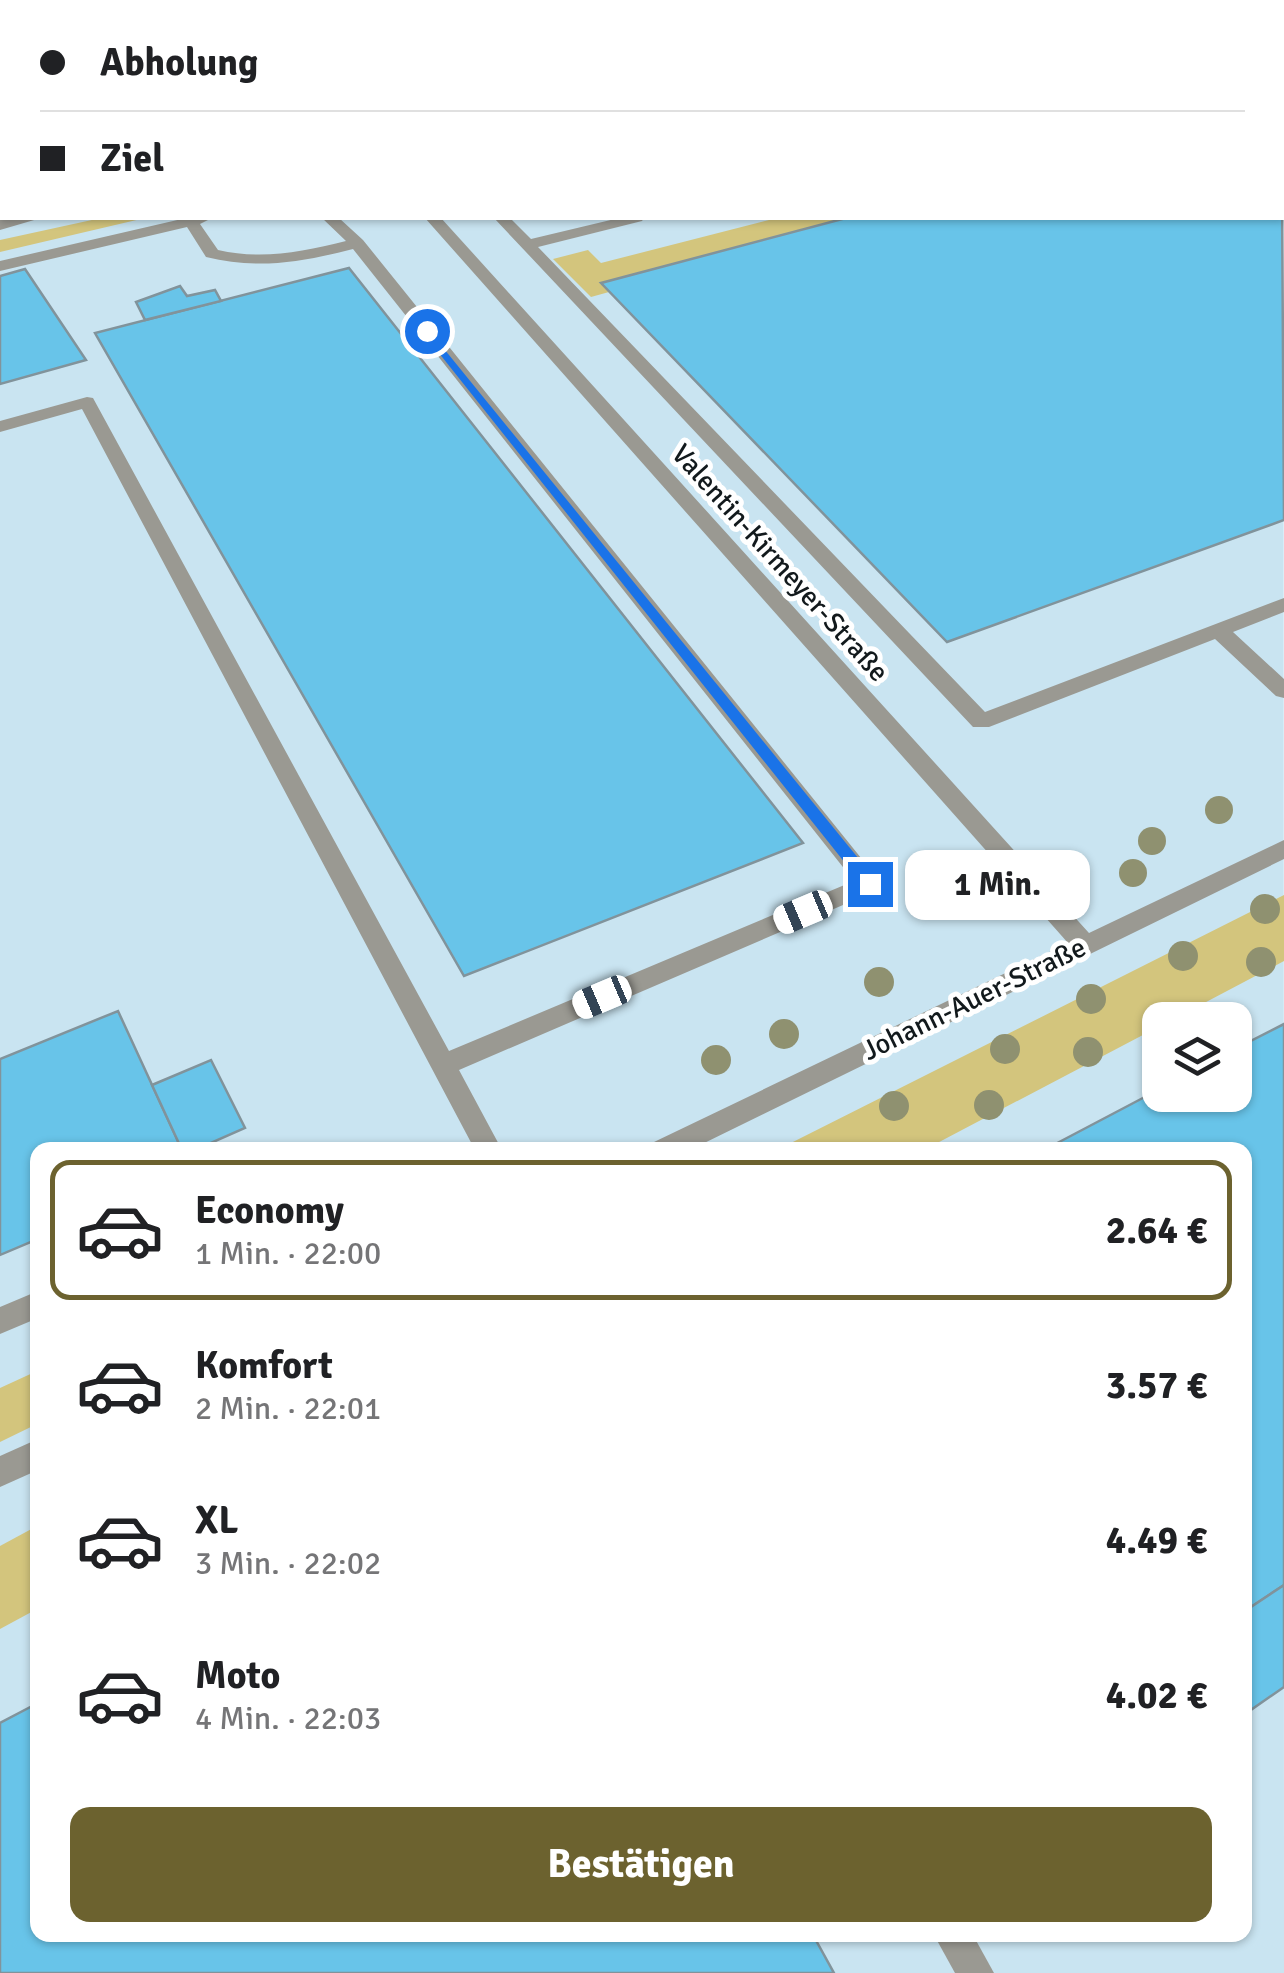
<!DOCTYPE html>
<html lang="de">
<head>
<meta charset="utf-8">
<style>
  :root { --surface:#fff; --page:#f6f6f6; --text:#202124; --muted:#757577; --line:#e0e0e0; --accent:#6c622f }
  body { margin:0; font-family:Signika,sans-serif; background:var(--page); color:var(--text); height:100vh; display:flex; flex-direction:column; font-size:38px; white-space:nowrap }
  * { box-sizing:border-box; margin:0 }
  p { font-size:32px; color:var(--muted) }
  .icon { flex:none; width:55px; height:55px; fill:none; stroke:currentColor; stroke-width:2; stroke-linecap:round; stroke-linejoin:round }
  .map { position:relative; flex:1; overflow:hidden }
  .panel { position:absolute; left:30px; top:1142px; width:1222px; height:800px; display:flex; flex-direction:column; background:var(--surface); border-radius:20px; box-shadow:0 2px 8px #0004 }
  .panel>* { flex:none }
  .top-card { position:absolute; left:0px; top:0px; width:1285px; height:220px; box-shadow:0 2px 8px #0004; display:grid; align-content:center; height:220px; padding:0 40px; background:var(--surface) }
  .fabs { position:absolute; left:1142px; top:1002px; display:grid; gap:20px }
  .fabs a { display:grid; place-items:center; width:110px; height:110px; border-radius:20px; background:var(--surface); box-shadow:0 2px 8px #0004; font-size:50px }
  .end { position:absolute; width:45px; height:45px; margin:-22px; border:12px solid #1a73e8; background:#fff; box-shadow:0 0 0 5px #fff }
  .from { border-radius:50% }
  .bubble { position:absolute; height:70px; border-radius:20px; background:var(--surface); box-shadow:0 2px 8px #0004; font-size:32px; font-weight:700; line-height:70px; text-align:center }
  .car { position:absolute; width:30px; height:60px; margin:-30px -15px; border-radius:12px; box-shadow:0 0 8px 2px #0007; background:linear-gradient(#fff 24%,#345 0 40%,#fff 0 76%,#345 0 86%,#fff 0) }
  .top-card b { display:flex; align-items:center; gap:35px; height:95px; font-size:38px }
  .top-card b+b { border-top:2px solid var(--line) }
  .top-card i { width:25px; height:25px; background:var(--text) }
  ul { padding:18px 0 0; list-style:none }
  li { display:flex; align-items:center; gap:30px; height:140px; margin:0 20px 15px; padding:0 20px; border:5px solid transparent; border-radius:20px }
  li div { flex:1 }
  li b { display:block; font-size:38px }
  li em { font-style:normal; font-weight:700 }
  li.active { border-color:var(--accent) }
  li>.icon { width:90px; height:90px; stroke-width:1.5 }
  .cta { display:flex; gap:20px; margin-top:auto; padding:20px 40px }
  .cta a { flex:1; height:115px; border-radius:20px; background:var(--accent); color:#fff; font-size:40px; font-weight:700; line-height:115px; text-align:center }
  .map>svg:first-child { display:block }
  .built { fill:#c9e4f1; fill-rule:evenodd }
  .green { fill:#d3c57d }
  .building { fill:#68c4e9; stroke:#81939b; stroke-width:2.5 }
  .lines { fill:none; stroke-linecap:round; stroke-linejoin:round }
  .path { stroke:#818f95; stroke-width:4; stroke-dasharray:1 5; stroke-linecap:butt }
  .minor { fill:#9a9992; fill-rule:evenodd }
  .tree { fill:#8f9170 }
  .route { fill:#1a73e8 }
  .labels { text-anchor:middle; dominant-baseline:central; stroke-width:10; stroke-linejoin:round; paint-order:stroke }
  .street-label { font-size:28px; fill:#12191c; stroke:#fff }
</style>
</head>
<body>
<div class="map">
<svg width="1284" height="1973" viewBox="0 0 1284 1973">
  <rect width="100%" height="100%" fill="#def1fa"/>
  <path class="built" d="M1283,40L1284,1973H0V200L2,218H1282ZM1160,1020H1235V1095H1160ZM38,1150H1245V1935H38Z"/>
  <g class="green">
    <polygon points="0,0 195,2 2,2 0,200"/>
    <polygon points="101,218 145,218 0,252 0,240"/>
    <polygon points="777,218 846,218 602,283 609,292 591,297 553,259 588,250 601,263"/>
    <polygon points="1284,895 1284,961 1172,1020 1160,1020 1160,1026 924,1150 777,1150"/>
    <polygon points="37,1371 37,1424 0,1442 0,1388"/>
    <polygon points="37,1526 37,1609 0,1629 0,1546"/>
  </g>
  <g class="building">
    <polygon points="396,0 684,0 687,2 383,2"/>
    <polygon points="1282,194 1284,520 947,642 601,283 846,218 1282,218"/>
    <polygon points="349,268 537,506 803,843 464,976 95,333"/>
    <polygon points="25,269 86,360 0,384 0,276"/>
    <polygon points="180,286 187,296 215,290 221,301 145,320 136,302"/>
    <polygon points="118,1011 182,1150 38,1150 38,1239 0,1255 0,1059"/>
    <polygon points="1284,1024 1284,1585 1245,1611 1245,1150 1044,1150 1160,1089 1160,1095 1235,1095 1235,1049"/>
    <polygon points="211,1060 245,1128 195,1150 182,1150 152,1085"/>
    <polygon points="1284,1585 1284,1687 1245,1714 1245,1611"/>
    <polygon points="38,1703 38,1935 813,1935 834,1973 0,1973 0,1723"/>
  </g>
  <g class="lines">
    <polyline class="path" points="878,2 890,0"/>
    <g class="minor">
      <polygon points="209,0 223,0 225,2 211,2"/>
      <polygon points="290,0 304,0 305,2 292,2"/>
      <polygon points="730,0 748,0 750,2 732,2"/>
      <polygon points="1017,0 1033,0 1035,2 1019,2"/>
      <polygon points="1262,0 1284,0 1284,5 1264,2"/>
      <rect x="1282" y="154" width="2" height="9"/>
      <polygon points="13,218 41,218 0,230 0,220"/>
      <path d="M186,218H212L200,224L218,250C262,260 302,252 346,241L322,218H339L363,240L882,884L878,890L459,1070L502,1150H475L82,409L0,432V421L87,397L93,398L449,1051L854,881L353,249C302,262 258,270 206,257L187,227L0,271V261Z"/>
      <polygon points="425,218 441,218 1089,933 1284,840 1284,859 690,1150 651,1150 654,1142 1068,943"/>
      <polygon points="494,218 510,218 531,239 619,218 644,218 642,221 538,247 985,712 1284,598 1284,612 1233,632 1284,679 1284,698 1276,696 1215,639 989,727 973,727"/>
      <polygon points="38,1291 38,1318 0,1334 0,1307"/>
      <polygon points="38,1439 38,1470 0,1487 0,1456"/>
      <polygon points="934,1935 973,1935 994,1973 955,1973"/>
    </g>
  </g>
  <g class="tree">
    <circle cx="1219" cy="810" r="14"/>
    <circle cx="1152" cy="841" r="14"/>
    <circle cx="1133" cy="873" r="14"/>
    <circle cx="1265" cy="909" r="15"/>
    <circle cx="1183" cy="956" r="15"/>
    <circle cx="1261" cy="962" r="15"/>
    <circle cx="879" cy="982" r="15"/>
    <circle cx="1091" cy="999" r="15"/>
    <circle cx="784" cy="1034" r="15"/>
    <circle cx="1005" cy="1049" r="15"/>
    <circle cx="1088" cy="1052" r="15"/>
    <circle cx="716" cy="1060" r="15"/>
    <circle cx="989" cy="1105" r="15"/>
    <circle cx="894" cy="1106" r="15"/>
  </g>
  <polygon class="route" points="427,328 876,880 876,888 865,888 423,333"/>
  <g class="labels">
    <g class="street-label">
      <text transform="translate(780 563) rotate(48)">Valentin-Kirmeyer-Straße</text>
      <text transform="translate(974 999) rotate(-26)">Johann-Auer-Straße</text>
    </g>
  </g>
</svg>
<div class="fabs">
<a><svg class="icon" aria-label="layers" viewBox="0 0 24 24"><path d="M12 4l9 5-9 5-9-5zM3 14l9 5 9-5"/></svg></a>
</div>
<i class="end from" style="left:427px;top:331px"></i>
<i class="end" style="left:870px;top:884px"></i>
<div class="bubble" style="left:905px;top:850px;width:185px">1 Min.</div>
<i class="car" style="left:803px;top:912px;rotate:247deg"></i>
<i class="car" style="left:602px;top:997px;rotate:247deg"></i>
<div class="top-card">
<b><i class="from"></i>Abholung</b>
<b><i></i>Ziel</b>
</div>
<section class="panel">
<ul>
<li class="active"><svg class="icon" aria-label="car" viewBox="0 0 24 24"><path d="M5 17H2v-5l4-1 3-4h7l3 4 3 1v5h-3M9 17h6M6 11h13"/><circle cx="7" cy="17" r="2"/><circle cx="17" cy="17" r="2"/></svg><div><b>Economy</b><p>1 Min. · 22:00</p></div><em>2.64 €</em></li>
<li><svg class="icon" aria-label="car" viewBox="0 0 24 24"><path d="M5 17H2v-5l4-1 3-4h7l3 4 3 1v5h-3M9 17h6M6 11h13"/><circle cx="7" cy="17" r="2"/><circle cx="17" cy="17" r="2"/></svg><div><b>Komfort</b><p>2 Min. · 22:01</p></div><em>3.57 €</em></li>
<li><svg class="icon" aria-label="car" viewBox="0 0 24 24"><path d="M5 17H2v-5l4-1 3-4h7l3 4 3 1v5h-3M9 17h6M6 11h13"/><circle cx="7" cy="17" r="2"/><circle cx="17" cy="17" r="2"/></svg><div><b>XL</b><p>3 Min. · 22:02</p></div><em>4.49 €</em></li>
<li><svg class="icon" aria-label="car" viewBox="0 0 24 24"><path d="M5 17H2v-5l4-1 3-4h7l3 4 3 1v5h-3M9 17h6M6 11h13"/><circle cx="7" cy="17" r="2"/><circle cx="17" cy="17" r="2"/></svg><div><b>Moto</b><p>4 Min. · 22:03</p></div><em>4.02 €</em></li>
</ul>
<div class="cta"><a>Bestätigen</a></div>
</section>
</div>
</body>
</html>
